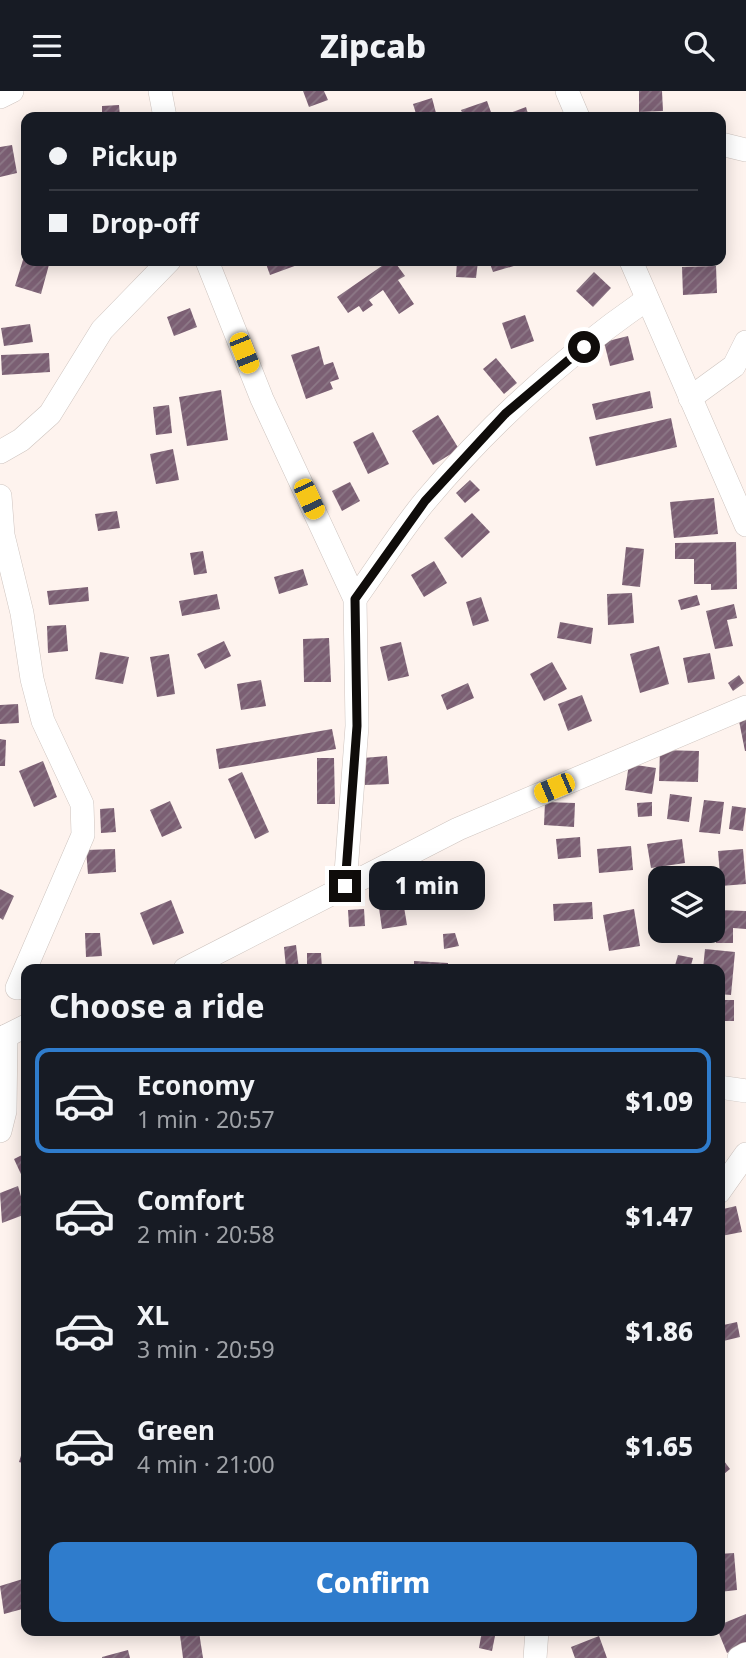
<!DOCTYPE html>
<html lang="en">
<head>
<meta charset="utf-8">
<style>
  :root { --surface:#171b24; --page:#242831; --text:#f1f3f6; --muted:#9ea1a6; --line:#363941; --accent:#2f7ccc }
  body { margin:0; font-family:"Noto Sans",sans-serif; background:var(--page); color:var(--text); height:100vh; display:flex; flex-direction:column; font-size:26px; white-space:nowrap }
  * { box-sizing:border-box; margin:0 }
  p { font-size:23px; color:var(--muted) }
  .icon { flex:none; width:38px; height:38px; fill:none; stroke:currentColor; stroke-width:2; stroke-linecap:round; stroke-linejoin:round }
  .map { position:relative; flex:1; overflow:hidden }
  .details { position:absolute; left:21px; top:873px; width:704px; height:672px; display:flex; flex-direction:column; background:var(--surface); border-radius:14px; box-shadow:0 4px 18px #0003 }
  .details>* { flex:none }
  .top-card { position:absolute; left:21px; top:21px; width:705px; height:154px; border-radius:14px; box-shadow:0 4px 18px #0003; display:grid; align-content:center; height:154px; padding:0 28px; background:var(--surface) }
  .fabs { position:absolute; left:648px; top:775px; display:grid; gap:14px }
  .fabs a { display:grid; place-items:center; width:77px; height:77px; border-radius:14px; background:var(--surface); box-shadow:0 4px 18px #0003; font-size:35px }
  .end { position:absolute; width:32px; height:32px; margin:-16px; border:9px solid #0f0c0a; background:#fff; box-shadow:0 0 0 4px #fff }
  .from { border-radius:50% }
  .bubble { position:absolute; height:49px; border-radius:14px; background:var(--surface); box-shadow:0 4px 18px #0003; font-size:23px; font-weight:800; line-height:49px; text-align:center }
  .car { position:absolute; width:21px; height:42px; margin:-21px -10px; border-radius:9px; box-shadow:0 0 5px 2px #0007; background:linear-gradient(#f5c518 24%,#345 0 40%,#f5c518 0 76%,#345 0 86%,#f5c518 0) }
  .top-card b { display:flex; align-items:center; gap:24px; height:66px; font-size:26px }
  .top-card b+b { border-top:2px solid var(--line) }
  .top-card i { width:18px; height:18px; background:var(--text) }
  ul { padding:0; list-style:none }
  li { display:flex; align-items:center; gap:21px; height:105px; margin:0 14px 10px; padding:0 14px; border:4px solid transparent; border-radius:14px }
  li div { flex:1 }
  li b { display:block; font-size:26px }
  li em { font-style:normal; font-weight:800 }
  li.on { border-color:var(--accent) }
  li>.icon { width:63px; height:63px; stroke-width:1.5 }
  h2 { padding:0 28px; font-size:32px; line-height:84px }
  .button { display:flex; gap:14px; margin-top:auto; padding:14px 28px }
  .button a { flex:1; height:80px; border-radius:14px; background:var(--accent); color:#fff; font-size:28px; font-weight:800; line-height:80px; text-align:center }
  header { display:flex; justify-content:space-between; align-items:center; height:91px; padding:0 28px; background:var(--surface); font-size:32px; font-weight:800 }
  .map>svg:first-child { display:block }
  .building { fill:url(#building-hatch) }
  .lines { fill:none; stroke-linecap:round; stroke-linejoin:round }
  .street-casing { stroke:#cec4bf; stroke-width:24 }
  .street { stroke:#fff; stroke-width:23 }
  .route { stroke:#0f0c0a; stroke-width:9 }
</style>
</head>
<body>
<header><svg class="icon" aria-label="menu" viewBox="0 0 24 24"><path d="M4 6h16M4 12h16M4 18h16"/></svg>Zipcab<svg class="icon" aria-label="search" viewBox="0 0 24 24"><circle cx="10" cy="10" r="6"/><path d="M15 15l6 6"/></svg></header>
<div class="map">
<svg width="746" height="1567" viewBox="0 0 746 1567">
  <defs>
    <pattern id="building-hatch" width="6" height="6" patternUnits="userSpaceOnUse" patternTransform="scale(1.75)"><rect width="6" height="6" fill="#7b5f73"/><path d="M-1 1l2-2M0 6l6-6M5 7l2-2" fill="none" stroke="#8d7987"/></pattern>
  </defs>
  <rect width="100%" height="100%" fill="#fef3ee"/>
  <g class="building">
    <polygon points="303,0 324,0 328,9 309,16"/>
    <polygon points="639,0 662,0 663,20 639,21"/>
    <polygon points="432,7 436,22 417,26 413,13"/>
    <polygon points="487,10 492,24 464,26 461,19"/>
    <polygon points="119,14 120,26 102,26 102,15"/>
    <polygon points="526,16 529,26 499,26"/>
    <polygon points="12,54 17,82 0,86 0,56"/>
    <polygon points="26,159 26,170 50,170 41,203 15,195"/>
    <polygon points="265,170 299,170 300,173 270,184"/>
    <polygon points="389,170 394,170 405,185 398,189 414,213 399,223 383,199 369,209 373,214 363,221 359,215 348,222 337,206"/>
    <polygon points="457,170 478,170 476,187 456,186"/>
    <polygon points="489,170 516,170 517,174 493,181"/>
    <polygon points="716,175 717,202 683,204 682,176"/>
    <polygon points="594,181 611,197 593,216 576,200"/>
    <polygon points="190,217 197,236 174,245 167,226"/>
    <polygon points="525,224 534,250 511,258 502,232"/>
    <polygon points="30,233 33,251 4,255 1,237"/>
    <polygon points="628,245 634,269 610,275 604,251"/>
    <polygon points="319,255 324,274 333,271 339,288 330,291 333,298 306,308 291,264"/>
    <polygon points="49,262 50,281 2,284 1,264"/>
    <polygon points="496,267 517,292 504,303 483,278"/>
    <polygon points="221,299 228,349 187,355 179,306"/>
    <polygon points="650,300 653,317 596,329 592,313"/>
    <polygon points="169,314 172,342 156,344 153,316"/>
    <polygon points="438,324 459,358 433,374 412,340"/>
    <polygon points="671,327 677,356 596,375 589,346"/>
    <polygon points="373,341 389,373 368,383 353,351"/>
    <polygon points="173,358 179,389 156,393 150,363"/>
    <polygon points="470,389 480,399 465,412 456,402"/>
    <polygon points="350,391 360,410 342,420 332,400"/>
    <polygon points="714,407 718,443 674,447 670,411"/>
    <polygon points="117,420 120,437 98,440 95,423"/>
    <polygon points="472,422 490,441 462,467 444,447"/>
    <polygon points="736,451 737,498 711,499 711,493 694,493 694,468 675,468 675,452"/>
    <polygon points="626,456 644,458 640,496 622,494"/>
    <polygon points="203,460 207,482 194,484 190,462"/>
    <polygon points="434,470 447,492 424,506 411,484"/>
    <polygon points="303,478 308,494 279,503 274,486"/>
    <polygon points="88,496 89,510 49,514 47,500"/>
    <polygon points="632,502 634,532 608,534 607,503"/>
    <polygon points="217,503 220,518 182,525 179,510"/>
    <polygon points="697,504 700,514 681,519 678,509"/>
    <polygon points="481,506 489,530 473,535 466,511"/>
    <polygon points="734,513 737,527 727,529 733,555 715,558 706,520"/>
    <polygon points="560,531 593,537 591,553 557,547"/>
    <polygon points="66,534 68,560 48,562 47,535"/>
    <polygon points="329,547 331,591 304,591 303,548"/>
    <polygon points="224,550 231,565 205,578 197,563"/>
    <polygon points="401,551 409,585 388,590 380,556"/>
    <polygon points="659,555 669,593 640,602 630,563"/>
    <polygon points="100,561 129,566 123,593 95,588"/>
    <polygon points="710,562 715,588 688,592 683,567"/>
    <polygon points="169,563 175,603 157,606 150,566"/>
    <polygon points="552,571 567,598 544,610 530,583"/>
    <polygon points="739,584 744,592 733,600 728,592"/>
    <polygon points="261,589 266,615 241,619 237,593"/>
    <polygon points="468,592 474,607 447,619 441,604"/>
    <polygon points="582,604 592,630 568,640 558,613"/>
    <polygon points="18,613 19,632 0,633 0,614"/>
    <polygon points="746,629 746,660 745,660 739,630"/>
    <polygon points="332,638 336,658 219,678 216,658"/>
    <polygon points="0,648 6,649 5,675 0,675"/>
    <polygon points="660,659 699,660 698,691 659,690"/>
    <polygon points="387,665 389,693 365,694 363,667"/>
    <polygon points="317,667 334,667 335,713 317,713"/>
    <polygon points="43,670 57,706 34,716 19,680"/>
    <polygon points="629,673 656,677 652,703 625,699"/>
    <polygon points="242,681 269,741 255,748 228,688"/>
    <polygon points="670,703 692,706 689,731 667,728"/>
    <polygon points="704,709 724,711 720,743 699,741"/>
    <polygon points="170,710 182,737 162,746 150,719"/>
    <polygon points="545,711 575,712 574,736 544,734"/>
    <polygon points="652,711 652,725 638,726 637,712"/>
    <polygon points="732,715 746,717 743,740 729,738"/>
    <polygon points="114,717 116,741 101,742 100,718"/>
    <polygon points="580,746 581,766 558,768 556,748"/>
    <polygon points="682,748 685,772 651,777 647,753"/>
    <polygon points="631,755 633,779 599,782 597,758"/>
    <polygon points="115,758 116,781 88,783 86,759"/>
    <polygon points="743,758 746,793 721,795 718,760"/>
    <polygon points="437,780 450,801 439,807 427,786"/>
    <polygon points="0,798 14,805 3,829 0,827"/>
    <polygon points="401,798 407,834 382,838 377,803"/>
    <polygon points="660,801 660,830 656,831 651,802"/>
    <polygon points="171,809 184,842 153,854 140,822"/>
    <polygon points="592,811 593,828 554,830 553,813"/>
    <polygon points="364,818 365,835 349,836 348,819"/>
    <polygon points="634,818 640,855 609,860 603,824"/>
    <polygon points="717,819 746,820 746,838 733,837 733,852 716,852"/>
    <polygon points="85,842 100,842 102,865 86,866"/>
    <polygon points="455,842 459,855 444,858 443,843"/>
    <polygon points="296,854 299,878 286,878 284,856"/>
    <polygon points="705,858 735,861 731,904 719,903 719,878 703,878"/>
    <polygon points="307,862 321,862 322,878 307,878"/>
    <polygon points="678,864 693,867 690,878 674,878"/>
    <polygon points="414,870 448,872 448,878 414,878"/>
    <rect x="719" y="909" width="15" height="21"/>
    <polygon points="26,1062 26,1094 14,1068"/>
    <polygon points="18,1095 26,1123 2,1132 0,1102"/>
    <polygon points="736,1115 742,1141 721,1145 719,1119"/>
    <polygon points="737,1231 740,1246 719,1251 719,1235"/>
    <polygon points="26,1348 26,1373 19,1371"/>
    <polygon points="724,1370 730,1378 719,1387 719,1373"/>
    <polygon points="734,1462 737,1499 719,1501 719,1463"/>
    <polygon points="26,1487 26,1517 4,1523 0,1495"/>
    <polygon points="746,1523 746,1554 727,1562 718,1540 719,1534"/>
    <polygon points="482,1540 496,1540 492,1560 479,1557"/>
    <polygon points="199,1541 203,1567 183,1567 180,1544"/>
    <polygon points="599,1545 607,1567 575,1567 571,1556"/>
    <polygon points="128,1559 130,1567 102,1567 102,1566"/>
  </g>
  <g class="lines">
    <defs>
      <g id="street">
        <polyline points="160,0 165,26"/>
        <polyline points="567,0 578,26"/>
        <polyline points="0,6 12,0"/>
        <polyline points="721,53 746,59"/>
        <polyline points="207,170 262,308 355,508 357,635 345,795"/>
        <polyline points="631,170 746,434"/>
        <polyline points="690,307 734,275 746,251"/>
        <polyline points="0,361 21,349 50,323 102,239 169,170"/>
        <polyline points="0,405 3,444 22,522 32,588 43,630 82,713 83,744 17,897"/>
        <path d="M355,508C379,475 400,440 426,409C490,333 565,265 646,209"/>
        <polyline points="185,878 458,738 746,616"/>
        <polyline points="0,948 26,935"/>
        <polyline points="719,996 746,1000"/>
        <polyline points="0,1040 5,1020 6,945"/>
        <polyline points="719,1101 746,1063"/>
        <polyline points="535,1567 537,1540"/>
        <polyline points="739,1567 746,1563"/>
      </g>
    </defs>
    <use href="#street" class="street-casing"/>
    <use href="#street" class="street"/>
  </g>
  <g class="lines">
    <polyline class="route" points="345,795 357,635 355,508 425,410 505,323 584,256"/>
  </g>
</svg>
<div class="fabs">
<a><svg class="icon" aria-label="layers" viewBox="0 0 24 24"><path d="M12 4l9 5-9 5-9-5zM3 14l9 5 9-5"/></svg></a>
</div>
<i class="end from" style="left:584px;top:256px"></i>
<i class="end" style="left:345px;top:795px"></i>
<div class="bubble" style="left:369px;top:770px;width:116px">1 min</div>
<i class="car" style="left:244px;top:262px;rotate:158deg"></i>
<i class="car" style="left:309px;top:408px;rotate:155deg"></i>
<i class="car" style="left:554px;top:697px;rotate:247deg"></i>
<div class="top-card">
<b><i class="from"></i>Pickup</b>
<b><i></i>Drop-off</b>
</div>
<section class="details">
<h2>Choose a ride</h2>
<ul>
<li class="on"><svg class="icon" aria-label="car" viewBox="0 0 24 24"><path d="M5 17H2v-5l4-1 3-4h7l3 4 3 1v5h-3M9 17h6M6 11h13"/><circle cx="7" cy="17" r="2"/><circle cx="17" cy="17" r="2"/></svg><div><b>Economy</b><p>1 min · 20:57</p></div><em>$1.09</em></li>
<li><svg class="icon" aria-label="car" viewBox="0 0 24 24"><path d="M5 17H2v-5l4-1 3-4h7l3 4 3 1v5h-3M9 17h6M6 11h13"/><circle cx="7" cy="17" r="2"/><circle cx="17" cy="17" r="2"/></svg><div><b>Comfort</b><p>2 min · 20:58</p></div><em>$1.47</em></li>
<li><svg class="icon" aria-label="car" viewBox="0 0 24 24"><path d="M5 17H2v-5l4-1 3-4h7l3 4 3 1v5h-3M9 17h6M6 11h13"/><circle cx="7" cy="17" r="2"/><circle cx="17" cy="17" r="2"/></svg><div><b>XL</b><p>3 min · 20:59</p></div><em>$1.86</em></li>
<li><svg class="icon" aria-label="car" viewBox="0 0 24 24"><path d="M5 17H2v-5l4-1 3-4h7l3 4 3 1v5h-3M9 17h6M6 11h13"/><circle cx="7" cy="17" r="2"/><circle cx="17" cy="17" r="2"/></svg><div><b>Green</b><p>4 min · 21:00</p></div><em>$1.65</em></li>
</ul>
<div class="button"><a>Confirm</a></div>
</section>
</div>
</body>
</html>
